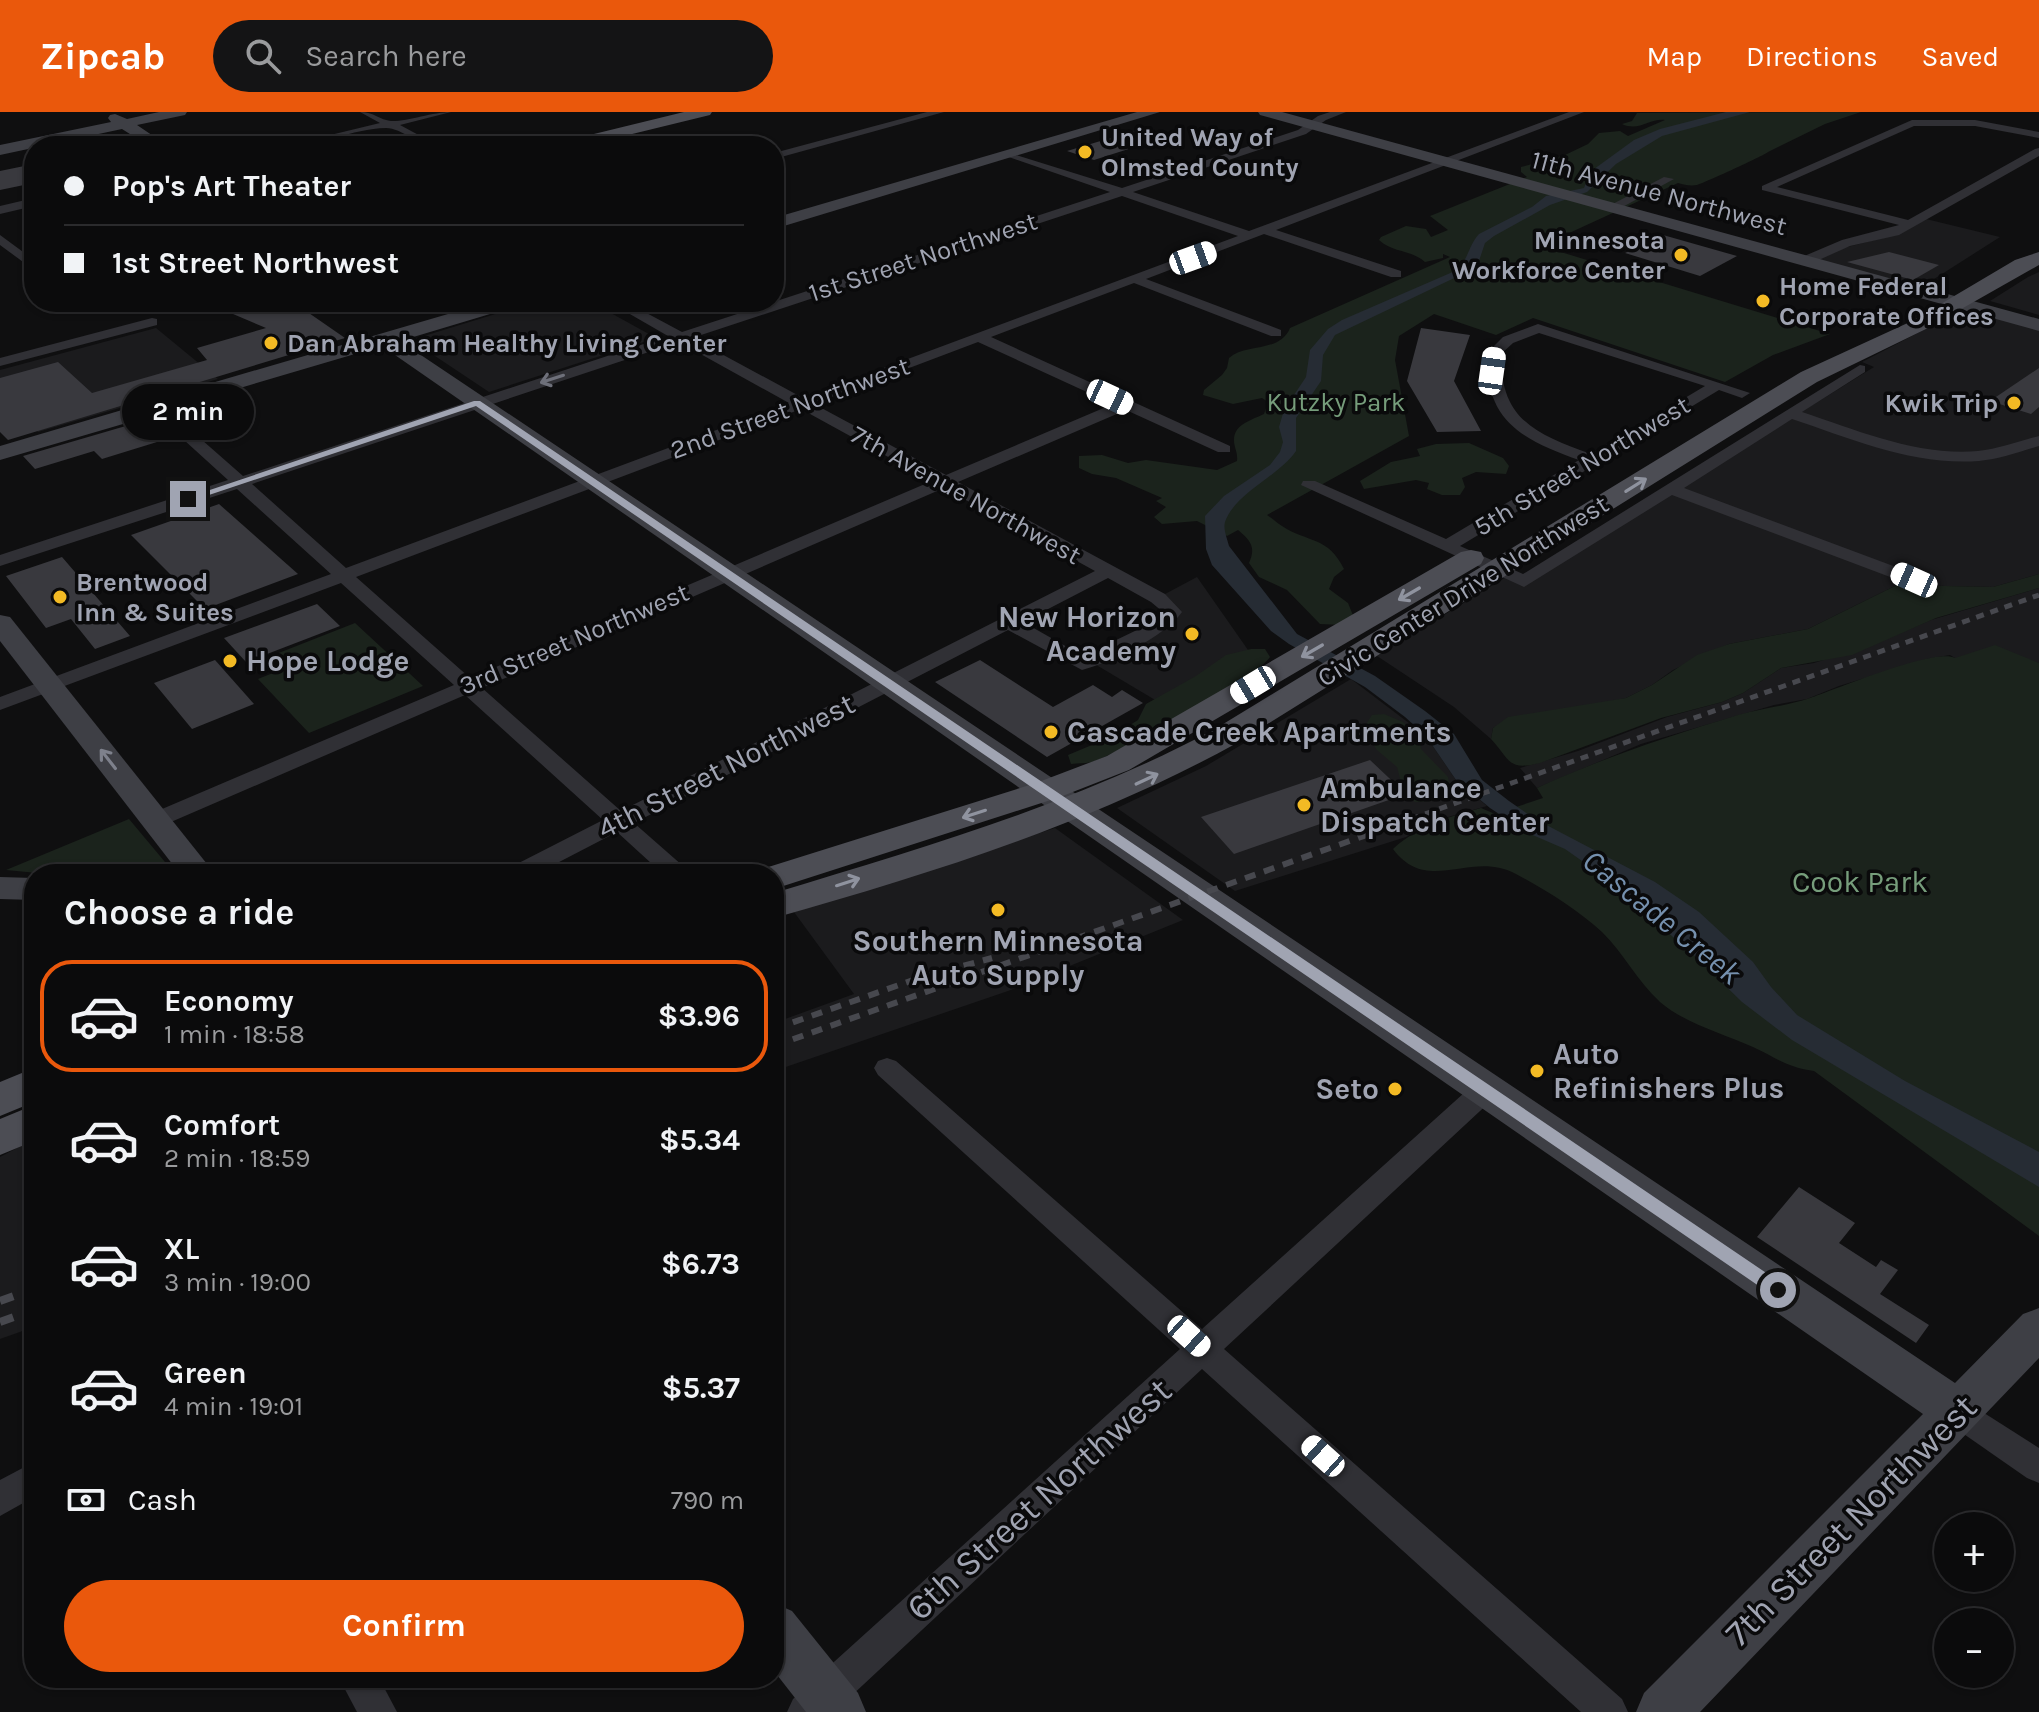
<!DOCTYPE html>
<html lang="en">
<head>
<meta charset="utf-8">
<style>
  :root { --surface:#0b0b0c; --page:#141415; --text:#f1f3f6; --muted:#9a9b9d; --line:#2b2b2d; --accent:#ea580c }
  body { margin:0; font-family:Karla,sans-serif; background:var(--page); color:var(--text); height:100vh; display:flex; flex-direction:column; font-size:30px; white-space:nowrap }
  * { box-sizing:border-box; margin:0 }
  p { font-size:26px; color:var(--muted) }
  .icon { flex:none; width:44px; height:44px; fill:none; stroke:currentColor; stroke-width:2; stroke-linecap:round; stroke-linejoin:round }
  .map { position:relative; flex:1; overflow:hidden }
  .details { position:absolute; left:24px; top:752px; width:760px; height:824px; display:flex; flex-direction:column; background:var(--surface); border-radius:32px; box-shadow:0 2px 6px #0004,0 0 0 2px var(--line) }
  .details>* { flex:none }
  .guide { position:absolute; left:24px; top:24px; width:760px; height:176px; border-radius:32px; box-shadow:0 2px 6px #0004,0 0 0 2px var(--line); display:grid; align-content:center; height:176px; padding:0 40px; background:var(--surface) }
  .buttons { position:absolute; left:1934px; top:1400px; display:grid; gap:16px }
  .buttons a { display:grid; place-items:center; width:80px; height:80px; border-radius:50%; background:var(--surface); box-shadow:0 2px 6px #0004,0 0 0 2px var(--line); font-size:40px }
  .end { position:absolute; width:36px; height:36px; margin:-18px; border:10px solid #a0a4b2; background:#111; box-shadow:0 0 0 4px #111 }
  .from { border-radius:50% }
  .bubble { position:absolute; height:56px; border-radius:28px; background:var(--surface); box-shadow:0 2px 6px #0004,0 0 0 2px var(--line); font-size:26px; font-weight:700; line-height:56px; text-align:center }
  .car { position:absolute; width:24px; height:48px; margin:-24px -12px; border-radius:10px; box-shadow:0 0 6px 2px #0007; background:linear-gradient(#fff 24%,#345 0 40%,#fff 0 76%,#345 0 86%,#fff 0) }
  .guide b { display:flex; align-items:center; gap:28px; height:76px; font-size:30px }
  .guide b+b { border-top:2px solid var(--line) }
  .guide i { width:20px; height:20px; background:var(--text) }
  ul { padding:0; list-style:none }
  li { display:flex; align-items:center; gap:24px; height:112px; margin:0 16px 12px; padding:0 24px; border:4px solid transparent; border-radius:32px }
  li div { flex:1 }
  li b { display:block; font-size:30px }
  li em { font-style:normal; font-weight:700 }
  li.active { border-color:var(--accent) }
  li>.icon { width:72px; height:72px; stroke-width:1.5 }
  h2 { padding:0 40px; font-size:36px; line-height:96px }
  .pay { display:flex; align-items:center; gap:20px; height:88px; padding:0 40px; font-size:30px }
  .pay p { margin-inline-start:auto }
  .action { display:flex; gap:16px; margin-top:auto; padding:16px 40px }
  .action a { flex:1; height:92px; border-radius:48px; background:var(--accent); color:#fff; font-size:32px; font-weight:700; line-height:92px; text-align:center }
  header { display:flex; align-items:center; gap:48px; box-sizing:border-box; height:112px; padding:0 40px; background:var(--accent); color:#fff }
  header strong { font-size:38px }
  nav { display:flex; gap:44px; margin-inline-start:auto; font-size:28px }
  .search { width:560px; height:72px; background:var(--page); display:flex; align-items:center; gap:20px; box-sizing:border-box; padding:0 28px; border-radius:44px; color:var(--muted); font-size:30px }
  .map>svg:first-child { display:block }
  .built { fill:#1b1b1d }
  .green { fill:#1b231c }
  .water { fill:#262c34 }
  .building { fill:#39393e }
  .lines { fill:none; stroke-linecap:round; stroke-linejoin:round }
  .street { fill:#303035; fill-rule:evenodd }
  .secondary { fill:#3e3f45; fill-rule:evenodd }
  .primary { fill:#4c4d54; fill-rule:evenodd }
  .rail-far2 { stroke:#47484e; stroke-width:5; stroke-dasharray:8 7; stroke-linecap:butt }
  .rail-far1 { stroke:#47484e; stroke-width:6; stroke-dasharray:11 9; stroke-linecap:butt }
  .rail { stroke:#47484e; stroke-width:8; stroke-dasharray:14 11; stroke-linecap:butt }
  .oneway { stroke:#6e707a }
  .oneway2 { stroke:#8f939f }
  .oneway3 { stroke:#7e818c }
  .route { fill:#a0a4b2 }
  .poi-dot { fill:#f3ba24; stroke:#0a0a0b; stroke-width:3 }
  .labels { text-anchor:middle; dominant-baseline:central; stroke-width:7; stroke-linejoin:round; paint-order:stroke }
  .far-poi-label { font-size:26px; font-weight:bold; fill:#a0a4b2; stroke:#0a0a0b; text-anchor:start }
  .far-street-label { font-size:26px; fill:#a0a4b2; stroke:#0a0a0b }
  .far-park-label { font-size:26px; fill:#769d7b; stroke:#0a0a0b }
  .poi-label { font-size:30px; font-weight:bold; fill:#a0a4b2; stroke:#0a0a0b; text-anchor:start }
  .street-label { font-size:30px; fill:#a0a4b2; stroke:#0a0a0b }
  .park-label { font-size:30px; fill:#769d7b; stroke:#0a0a0b }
  .water-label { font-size:32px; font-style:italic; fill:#7590ae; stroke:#0a0a0b }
  .near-street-label { font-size:36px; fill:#a0a4b2; stroke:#0a0a0b }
</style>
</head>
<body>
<header>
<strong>Zipcab</strong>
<div class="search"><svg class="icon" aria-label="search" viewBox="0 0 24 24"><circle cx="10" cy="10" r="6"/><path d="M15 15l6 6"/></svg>Search here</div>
<nav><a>Map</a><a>Directions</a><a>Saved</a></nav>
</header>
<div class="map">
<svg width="2039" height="1600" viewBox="0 0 2039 1600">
  <rect width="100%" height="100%" fill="#0f0f10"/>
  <g class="built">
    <polygon points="1926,107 2000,125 1920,176 1814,147 1828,140 1898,122"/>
    <polygon points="2039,160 2039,203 1990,189 2028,165"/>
    <polygon points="534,190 591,190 656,226 489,280 411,228"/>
    <polygon points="1960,199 1975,200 2039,218 2039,462 1993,475 1897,473 1808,517 1729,532 1673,558 1652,573 1626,586 1493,616 1491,627 1454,595 1377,544 1506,465 1524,472 1874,255 1862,250"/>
    <polygon points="156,216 218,267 38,320 0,281 0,258"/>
    <polygon points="1197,465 1248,538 1167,595 1093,551 1177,505 1152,489"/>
    <polygon points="2039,476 2039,551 1955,546 1950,543 1927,547 1839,574 1807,587 1774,593 1641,632 1537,676 1520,656 1578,639 1667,605 1722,590 1743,581 1781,556 1814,551 1879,530 1931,508"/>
    <polygon points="1351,567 1426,624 1456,668 1487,694 1441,707 1406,725 1235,779 1117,696 1206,654"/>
    <polygon points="1055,716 1183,808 1008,879 774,959 774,911 854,882 794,800"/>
    <polygon points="34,1027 34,1215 0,1227 0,1045"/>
  </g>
  <g class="green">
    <path d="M1861,0L1825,12L1768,40C1763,44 1704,71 1697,73C1690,74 1685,73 1678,71L1541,134L1830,222L1773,243L1725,270L1533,206L1496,223L1434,202L1399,224L1395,248L1409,324L1267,403C1272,406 1277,411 1282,414C1308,431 1328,424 1344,457L1334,465L1329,477L1348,491L1354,506L1342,513L1320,512L1287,478L1259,465L1249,451C1256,435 1251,429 1238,418L1227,424L1197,409L1162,412L1154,405L1166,395L1156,389L1162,386L1116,366L1092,362L1079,356V344L1102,343L1128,351L1146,348L1217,358L1237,349C1238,340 1234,336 1234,328C1234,312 1252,308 1264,302L1268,290L1262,286L1233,292L1203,283L1204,278L1222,263L1227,256L1229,246C1246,231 1280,241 1290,216L1450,145L1443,142V146L1425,150C1410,137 1393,141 1379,128L1381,125L1406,114L1426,117L1431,125L1448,118L1430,104L1527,65L1521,60V55L1565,43L1588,32L1599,21L1620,19L1628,24L1665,8C1650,6 1639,20 1622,12L1632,9L1637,1Z"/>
    <polygon points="1469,331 1503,346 1509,354 1506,362 1476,360 1462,366 1465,375 1460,383 1442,383 1427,377 1429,371 1416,368 1364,377 1360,369 1391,350 1420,344 1417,337 1436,332"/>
    <path d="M2039,462V476L1936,506L1852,543L1781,556L1743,581L1722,590L1661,606L1540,651C1508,659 1511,649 1491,627L1493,616L1508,605L1626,586L1652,573L1697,543L1729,532L1808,517L1897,473L1993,475Z"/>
    <polygon points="355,511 423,574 309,621 258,567 283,557 271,544"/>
    <path d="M1995,533L2039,551V1124L1814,959C1785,955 1777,946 1753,935C1722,921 1686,912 1660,890C1637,869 1623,840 1602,820C1578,798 1544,777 1516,762C1471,737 1428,784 1393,737C1418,714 1448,705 1481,696L1495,702L1543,686L1537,676C1602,646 1669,624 1738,603C1762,596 1787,594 1810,586C1834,578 1936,535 1955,546Z"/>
    <path d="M1251,537H1265L1270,545C1257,566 1124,638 1095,649C1087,652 1079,651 1071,652L1068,643L1111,625L1138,608L1146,592L1196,564L1226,543Z"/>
    <polygon points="1384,602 1403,610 1419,626 1421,637 1448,665 1451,680 1431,689 1415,690 1404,681 1397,655 1377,638 1363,617 1372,603"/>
    <polygon points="129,707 175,762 48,762 6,758"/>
  </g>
  <path class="water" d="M1726,0H1750L1662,24L1616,52L1587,80L1550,93L1494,124L1485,131L1478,152L1471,158L1335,223L1323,243L1321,269L1296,306V339C1278,365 1235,381 1225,410C1223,417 1227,426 1229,434L1297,522L1375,564L1425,599L1454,622L1482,668L1509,689L1535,707L1655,770L1699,800L1753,850L1771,875L1797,903L1905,969L2039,1040V1075L1792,928L1742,890L1696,845L1602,763L1565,737L1528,721L1490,696L1456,668L1426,624L1405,605L1365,575L1289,532L1271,519L1212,453L1206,437L1205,404L1224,384L1270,353L1280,340L1283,330L1279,315L1284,298L1306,265L1310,238L1328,217L1342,208L1455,159C1468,150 1468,134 1479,122L1532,95L1546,84L1584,76L1590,60L1634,28L1660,17Z"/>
  <g class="building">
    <polygon points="1134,19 1138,34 1094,48 1067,39"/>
    <polygon points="34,52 34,81 24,73 0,78 0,59"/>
    <polygon points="1663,123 1737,144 1700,164 1625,141"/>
    <polygon points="1889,140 1939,153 1913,168 1847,150"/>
    <polygon points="260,190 293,190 345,226 8,328 0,320 0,266 58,250 92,281 207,248 197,236 266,216 226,199"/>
    <polygon points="1421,216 1470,223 1454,269 1481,319 1437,320 1407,269"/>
    <polygon points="2039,256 2039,295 2031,302 1990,289"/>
    <polygon points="136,311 157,330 102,347 94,339 35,357 23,344"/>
    <polygon points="219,392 298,462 205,497 131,423"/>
    <polygon points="62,445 130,524 95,537 71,507 46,516 6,464"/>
    <polygon points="317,492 340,514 246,550 224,526"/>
    <polygon points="215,548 254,592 192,617 154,571"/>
    <polygon points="980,548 1053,595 1093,573 1112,585 1122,578 1143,591 1047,645 935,570"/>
    <polygon points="1370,648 1406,682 1234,742 1201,705"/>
    <polygon points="1799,1075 1855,1111 1839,1131 1876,1155 1881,1148 1898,1158 1880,1182 1929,1213 1916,1231 1757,1125"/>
  </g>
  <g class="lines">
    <g class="street">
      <path d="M360,0C374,0 380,8 391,9C405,10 433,0 451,0L400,13L439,34C418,34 402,16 386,16C352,17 319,34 285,34L380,11Z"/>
      <polygon points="927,0 944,0 774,47 774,41"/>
      <path d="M1330,0H1346L1326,8L1306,22L1133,80L1249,119L1569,0H1584L1276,118L1401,159V165H1391L1264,122L1146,167L1281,218V224H1271L1134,171L991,225L1230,334V340H1218L1126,298L958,370L1165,482L1182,500C1164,525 1112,550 1082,558L1008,518L634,711L683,754L685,762H663L617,720L536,762H505L509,756L603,708L465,583L164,713H148L145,708L148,703L454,573L341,471L0,598V585L331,462L237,377L0,454V443L228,368L151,298V292H161L243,364L668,224L609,190H626L682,220L1110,80L1006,44V40L1122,76L1298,18L1318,4ZM1122,84L1238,124L803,286L692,226ZM679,230L789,291L346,456L252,372ZM978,230L1113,292L946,363L814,292ZM801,297L932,369L470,566L356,465ZM944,376L1095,459L621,699L482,576ZM1108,466L1151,490L1163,500L1139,517L1083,544L1023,510Z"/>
      <polygon points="1912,8 1975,8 2039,20 2039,26 1975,14 1914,14 1777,75 1908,108 2035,37 2039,36 2039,44 1899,123 1850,134 1812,151 1802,151 1802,145 1842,128 1899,113 1762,78 1762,74"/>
      <polygon points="1664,65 1674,67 1617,98 1607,95"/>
      <polygon points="34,86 34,94 0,102 0,94"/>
      <polygon points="0,123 34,148 34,158 0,133"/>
      <polygon points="152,206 157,207 157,213 0,254 0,246"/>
      <path d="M1538,212L1750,281L1742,286L1719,278L1460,434L1523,462L1860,253L1865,254V260L1802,300C1859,319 1917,344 1978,339C1999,337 2019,329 2039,324V334C2019,340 1999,347 1979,349C1914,354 1852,327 1792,307L1684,376L1920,464L1923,468L1920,472L1914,474L1672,383L1524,475L1301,373L1303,369H1315L1446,427L1579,348C1521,327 1485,309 1487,241L1503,225ZM1539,221L1705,274L1591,342C1535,322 1500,307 1501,242L1513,231Z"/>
      <polygon points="887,946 896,949 1202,1217 1474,972 1484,968 1494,972 1498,979 1494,986 1224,1237 1622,1587 1628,1600 1581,1600 1202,1257 834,1600 787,1600 793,1587 1180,1237 878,963 874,956 878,949"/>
      <polygon points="1959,1285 2039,1336 2039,1371 2027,1366 1948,1311 1943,1300 1948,1289"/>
      <polygon points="34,1350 34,1385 0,1404 0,1368"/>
      <polygon points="339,1566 379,1566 397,1600 357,1600"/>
    </g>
    <g class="secondary">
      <polygon points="159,0 187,0 185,3 137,13 168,34 149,34 122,17 0,43 0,33 111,10 108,6 110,3 115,2 127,7"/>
      <polygon points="1137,0 1160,0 774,117 774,106"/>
      <polygon points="1258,0 1282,0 2039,207 2039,219 1260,3"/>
      <polygon points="489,190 520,190 517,194 400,229 1955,1271 2023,1202 2039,1196 2039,1246 1700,1600 1636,1600 1644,1581 1923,1302 382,234 213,284 202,278 205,273"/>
      <polygon points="156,288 167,295 164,300 0,348 0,334"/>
      <polygon points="0,503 10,505 215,762 180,762 0,529"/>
      <polygon points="0,765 34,766 34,788 0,787"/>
      <polygon points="774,1491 792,1499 858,1581 866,1600 806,1600 774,1559"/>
    </g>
    <g class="primary">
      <polygon points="684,0 712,0 710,3 583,34 555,34 557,31"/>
      <path d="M2039,140V153L1926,217L1817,270L1237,631C1092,711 933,761 774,806V781C925,735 1075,692 1215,617L1801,260L1912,209L2015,148Z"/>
      <polygon points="1471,438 1481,440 1484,446 1481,452 1129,658 1060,685 774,777 774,762 758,762 762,757 1036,671 1107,644 1461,440"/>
      <polygon points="34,956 34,990 0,1004 0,970"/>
      <polygon points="34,993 34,1029 0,1043 0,1007"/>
    </g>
    <polyline class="rail-far2" points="1397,712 2039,483"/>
    <g class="rail-far1">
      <polyline points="774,917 919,866 992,846"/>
      <polyline points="774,934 1403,710"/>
    </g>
    <g class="rail">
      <polyline points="0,1189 34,1177"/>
      <polyline points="0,1210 34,1198"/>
    </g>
  </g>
  <defs><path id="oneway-shaft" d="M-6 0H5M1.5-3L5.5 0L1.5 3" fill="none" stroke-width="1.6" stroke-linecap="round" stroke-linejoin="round" transform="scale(2)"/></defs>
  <use class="oneway" href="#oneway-shaft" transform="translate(552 267) rotate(162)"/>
  <g class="oneway2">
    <use href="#oneway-shaft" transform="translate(1636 373) rotate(-32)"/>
    <use href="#oneway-shaft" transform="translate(1409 482) rotate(150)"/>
    <use href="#oneway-shaft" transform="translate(1312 539) rotate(150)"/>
    <use href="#oneway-shaft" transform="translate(1147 667) rotate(-25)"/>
    <use href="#oneway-shaft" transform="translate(974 702) rotate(162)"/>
    <use href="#oneway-shaft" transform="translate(848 770) rotate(-18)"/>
  </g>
  <use class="oneway3" href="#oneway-shaft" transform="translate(108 647) rotate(-128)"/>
  <polygon class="route" points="474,289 480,289 1784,1173 1786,1178 1784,1183 1772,1183 476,294 191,389 183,387"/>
  <g class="poi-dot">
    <circle cx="1085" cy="40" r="8"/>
    <circle cx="1681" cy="143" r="8"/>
    <circle cx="1763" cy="189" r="8"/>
    <circle cx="271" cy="231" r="8"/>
    <circle cx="2014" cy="291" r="8"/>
    <circle cx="60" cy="485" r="8"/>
    <circle cx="1192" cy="522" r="8"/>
    <circle cx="230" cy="549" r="8"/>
    <circle cx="1051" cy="620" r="8"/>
    <circle cx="1304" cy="693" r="8"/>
    <circle cx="998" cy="798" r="8"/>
    <circle cx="1537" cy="959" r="8"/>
    <circle cx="1395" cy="977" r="8"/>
  </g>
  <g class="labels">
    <g class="far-poi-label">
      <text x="1101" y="25">United Way of<tspan x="1101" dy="30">Olmsted County</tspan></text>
      <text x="1665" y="128" text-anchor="end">Minnesota<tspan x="1665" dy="30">Workforce Center</tspan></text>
      <text x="1779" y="174">Home Federal<tspan x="1779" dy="30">Corporate Offices</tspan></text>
      <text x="287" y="231">Dan Abraham Healthy Living Center</text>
      <text x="1998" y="291" text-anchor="end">Kwik Trip</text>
      <text x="76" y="470">Brentwood<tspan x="76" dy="30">Inn &amp; Suites</tspan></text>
    </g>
    <g class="far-street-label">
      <text transform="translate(1659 81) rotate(15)">11th Avenue Northwest</text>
      <text transform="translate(923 145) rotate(-18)">1st Street Northwest</text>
      <text transform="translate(790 296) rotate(-20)">2nd Street Northwest</text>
      <text transform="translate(1582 354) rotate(-31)">5th Street Northwest</text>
      <text transform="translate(966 383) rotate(29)">7th Avenue Northwest</text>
      <text transform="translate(1463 479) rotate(-32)">Civic Center Drive Northwest</text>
      <text transform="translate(574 527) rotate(-23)">3rd Street Northwest</text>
    </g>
    <g class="far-park-label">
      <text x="1336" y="290">Kutzky Park</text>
    </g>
    <g class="poi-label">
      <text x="1176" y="505" text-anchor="end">New Horizon<tspan x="1176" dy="34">Academy</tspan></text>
      <text x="246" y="549">Hope Lodge</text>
      <text x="1067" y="620">Cascade Creek Apartments</text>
      <text x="1320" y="676">Ambulance<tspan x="1320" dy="34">Dispatch Center</tspan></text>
      <text x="998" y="829" text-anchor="middle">Southern Minnesota<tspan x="998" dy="34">Auto Supply</tspan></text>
      <text x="1553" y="942">Auto<tspan x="1553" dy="34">Refinishers Plus</tspan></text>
      <text x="1379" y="977" text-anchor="end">Seto</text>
    </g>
    <g class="street-label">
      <text transform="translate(726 654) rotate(-27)">4th Street Northwest</text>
    </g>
    <g class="park-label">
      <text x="1860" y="770">Cook Park</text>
    </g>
    <g class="water-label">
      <text transform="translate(1662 805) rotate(39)">Cascade Creek</text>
    </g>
    <g class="near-street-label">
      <text transform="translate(1039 1387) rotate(-42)">6th Street Northwest</text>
      <text transform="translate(1851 1408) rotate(-45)">7th Street Northwest</text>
    </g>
  </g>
</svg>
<div class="buttons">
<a>+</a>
<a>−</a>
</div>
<i class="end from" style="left:1778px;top:1178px"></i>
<i class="end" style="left:188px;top:387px"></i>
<div class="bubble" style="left:122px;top:272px;width:132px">2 min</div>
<i class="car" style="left:1193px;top:146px;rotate:70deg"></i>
<i class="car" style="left:1492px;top:259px;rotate:8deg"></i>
<i class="car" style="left:1110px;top:285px;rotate:115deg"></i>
<i class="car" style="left:1914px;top:468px;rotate:294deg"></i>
<i class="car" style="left:1253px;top:573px;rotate:239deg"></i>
<i class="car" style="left:1189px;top:1224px;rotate:132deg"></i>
<i class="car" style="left:1323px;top:1344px;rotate:312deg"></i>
<div class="guide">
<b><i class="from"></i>Pop's Art Theater</b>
<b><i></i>1st Street Northwest</b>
</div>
<section class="details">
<h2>Choose a ride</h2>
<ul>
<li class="active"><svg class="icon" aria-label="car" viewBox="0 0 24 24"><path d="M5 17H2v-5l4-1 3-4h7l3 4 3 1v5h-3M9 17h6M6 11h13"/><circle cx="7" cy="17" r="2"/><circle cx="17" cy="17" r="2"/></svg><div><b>Economy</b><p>1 min · 18:58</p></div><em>$3.96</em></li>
<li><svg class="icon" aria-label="car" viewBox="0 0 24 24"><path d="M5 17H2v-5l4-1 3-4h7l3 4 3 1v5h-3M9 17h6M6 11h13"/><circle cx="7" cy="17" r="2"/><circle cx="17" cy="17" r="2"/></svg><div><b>Comfort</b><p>2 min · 18:59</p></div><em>$5.34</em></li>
<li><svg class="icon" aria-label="car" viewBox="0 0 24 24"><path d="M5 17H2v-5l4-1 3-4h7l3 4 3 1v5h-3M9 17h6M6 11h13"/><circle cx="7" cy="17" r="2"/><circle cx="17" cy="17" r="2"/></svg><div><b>XL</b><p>3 min · 19:00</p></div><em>$6.73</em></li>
<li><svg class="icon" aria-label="car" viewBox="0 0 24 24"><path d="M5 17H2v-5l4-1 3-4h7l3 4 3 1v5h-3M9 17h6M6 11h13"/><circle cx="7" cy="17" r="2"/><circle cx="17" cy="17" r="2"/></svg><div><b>Green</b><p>4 min · 19:01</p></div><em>$5.37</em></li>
</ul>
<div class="pay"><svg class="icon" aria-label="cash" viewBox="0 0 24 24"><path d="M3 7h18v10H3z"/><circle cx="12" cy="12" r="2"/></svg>Cash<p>790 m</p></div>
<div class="action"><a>Confirm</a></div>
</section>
</div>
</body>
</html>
